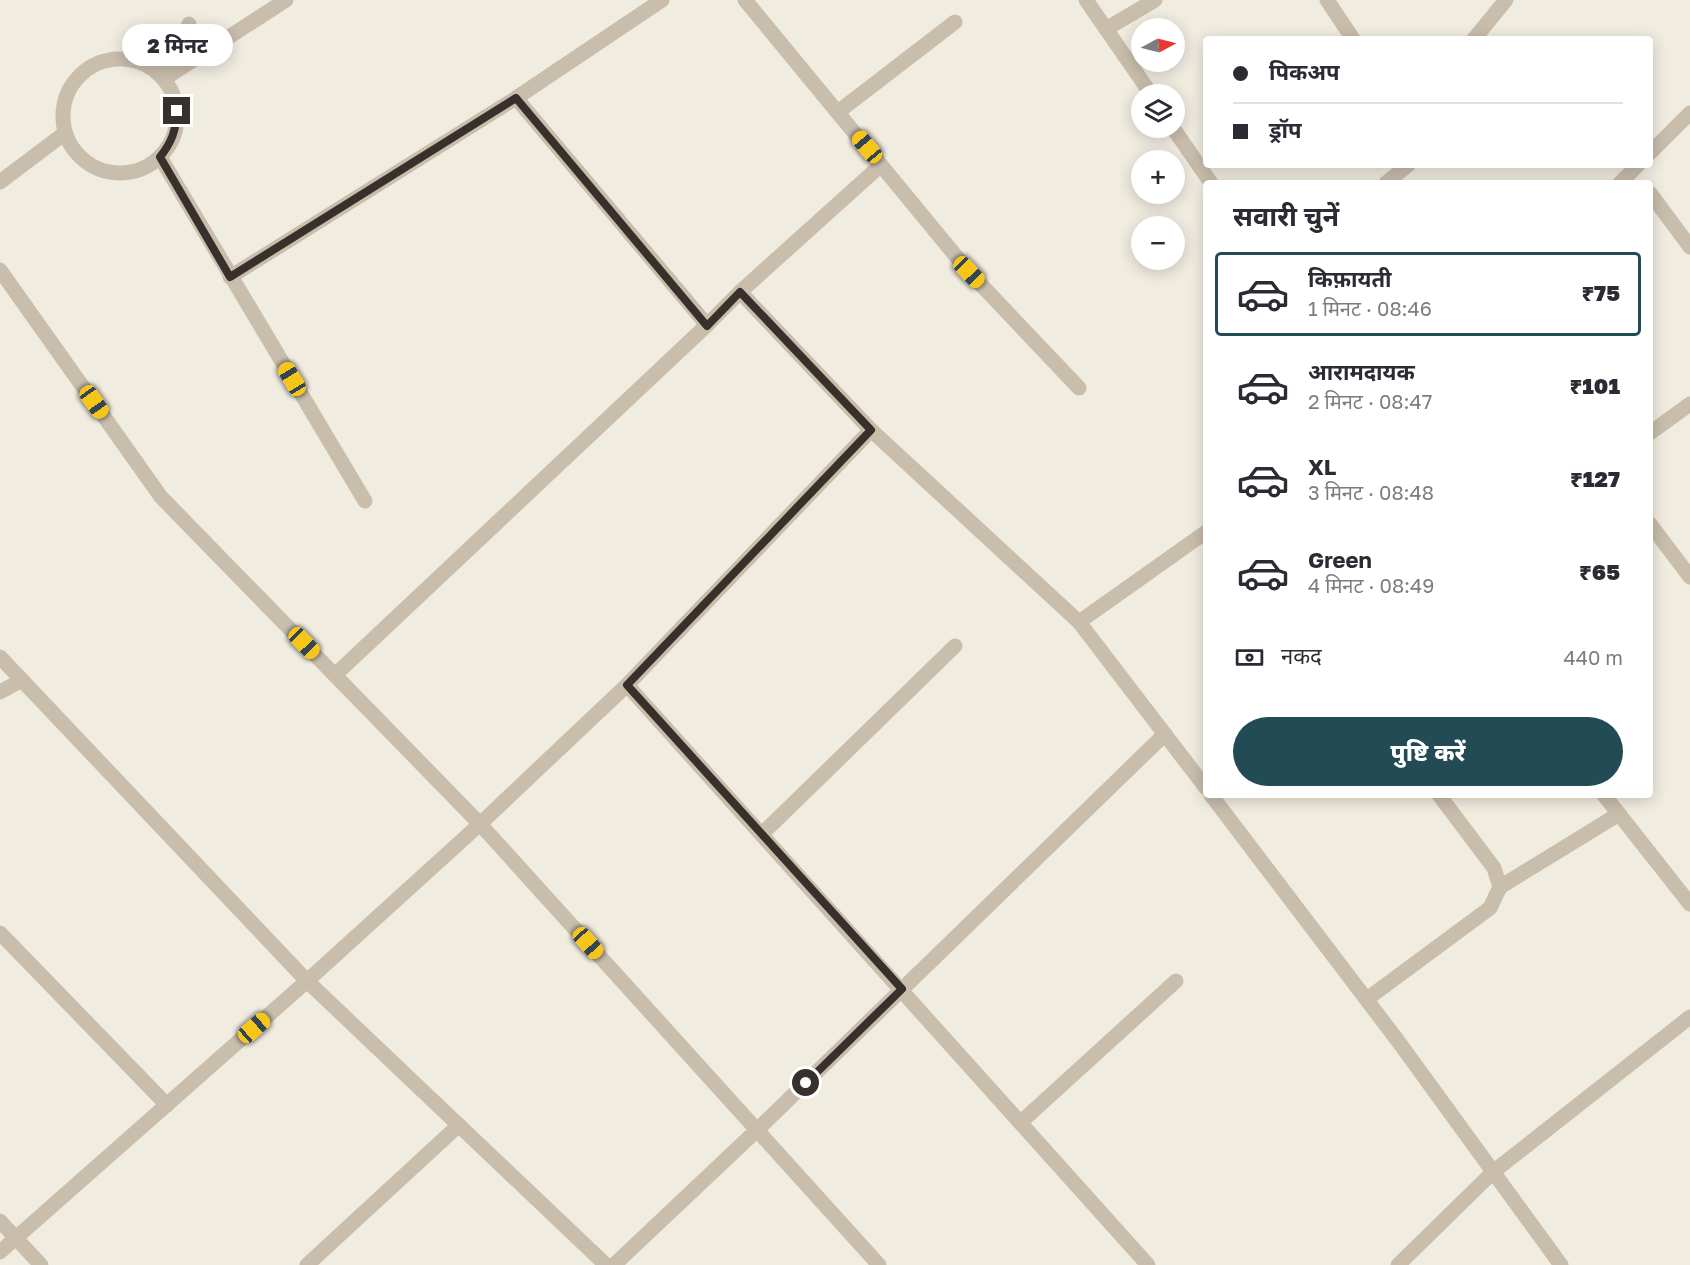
<!DOCTYPE html>
<html lang="hi">
<head>
<meta charset="utf-8">
<style>
  :root { --surface:#fff; --page:#f7f7f7; --text:#2b2b33; --muted:#7c7c81; --line:#e1e1e2; --accent:#234b56 }
  body { margin:0; font-family:"Golos Text","Noto Sans Devanagari",sans-serif; background:var(--page); color:var(--text); height:100vh; display:flex; flex-direction:column; font-size:22px; white-space:nowrap }
  * { box-sizing:border-box; margin:0 }
  p { font-size:20px; color:var(--muted) }
  .icon { flex:none; width:33px; height:33px; fill:none; stroke:currentColor; stroke-width:2; stroke-linecap:round; stroke-linejoin:round }
  .map { position:relative; flex:1; overflow:hidden }
  .details { position:absolute; left:1203px; top:180px; width:450px; height:618px; display:flex; flex-direction:column; background:var(--surface); border-radius:6px; box-shadow:0 3px 15px #0003 }
  .details>* { flex:none }
  .hud { position:absolute; left:1203px; top:36px; width:450px; height:132px; border-radius:6px; box-shadow:0 3px 15px #0003; display:grid; align-content:center; height:132px; padding:0 30px; background:var(--surface) }
  .needle { width:39px; rotate:83deg }
  .fabs { position:absolute; left:1131px; top:18px; display:grid; gap:12px }
  .fabs a { display:grid; place-items:center; width:54px; height:54px; border-radius:50%; background:var(--surface); box-shadow:0 3px 15px #0003; font-size:30px }
  .end { position:absolute; width:27px; height:27px; margin:-14px; border:8px solid #37302b; background:#fff; box-shadow:0 0 0 3px #fff }
  .from { border-radius:50% }
  .bubble { position:absolute; height:42px; border-radius:21px; background:var(--surface); box-shadow:0 3px 15px #0003; font-size:20px; font-weight:800; line-height:42px; text-align:center }
  .car { position:absolute; width:18px; height:36px; margin:-18px -9px; border-radius:8px; box-shadow:0 0 4px 2px #0007; background:linear-gradient(#f5c518 24%,#345 0 40%,#f5c518 0 76%,#345 0 86%,#f5c518 0) }
  .hud b { display:flex; align-items:center; gap:21px; height:57px; font-size:22px }
  .hud b+b { border-top:2px solid var(--line) }
  .hud i { width:15px; height:15px; background:var(--text) }
  ul { padding:0; list-style:none }
  li { display:flex; align-items:center; gap:18px; height:84px; margin:0 12px 9px; padding:0 18px; border:3px solid transparent; border-radius:6px }
  li div { flex:1 }
  li b { display:block; font-size:22px }
  li em { font-style:normal; font-weight:800 }
  li.current { border-color:var(--accent) }
  li>.icon { width:54px; height:54px; stroke-width:1.5 }
  h2 { padding:0 30px; font-size:27px; line-height:72px }
  .pay { display:flex; align-items:center; gap:15px; height:66px; padding:0 30px; font-size:22px }
  .pay p { margin-inline-start:auto }
  .button { display:flex; gap:12px; margin-top:auto; padding:12px 30px }
  .button a { flex:1; height:69px; border-radius:36px; background:var(--accent); color:#fff; font-size:24px; font-weight:800; line-height:69px; text-align:center }
  .map>svg:first-child { display:block }
  .lines { fill:none; stroke-linecap:round; stroke-linejoin:round }
  .street { stroke:#c9bdac; stroke-width:15 }
  .route { stroke:#37302b; stroke-width:8 }
</style>
</head>
<body>
<div class="map">
<svg width="1690" height="1265" viewBox="0 0 1690 1265">
  <rect width="100%" height="100%" fill="#f1ece0"/>
  <g class="lines">
    <g class="street">
      <polyline points="662,0 516,98 707,325 740,292 871,430"/>
      <polyline points="745,0 969,272 1079,388"/>
      <polyline points="1086,0 1151,94"/>
      <polyline points="1327,0 1353,39"/>
      <polyline points="1106,29 1155,0"/>
      <polyline points="1474,39 1506,0"/>
      <circle cx="120" cy="116" r="57"/>
      <polyline points="164,79 286,0"/>
      <polyline points="164,79 189,24"/>
      <polyline points="838,112 955,22"/>
      <polyline points="1173,128 1211,183"/>
      <polyline points="1650,153 1690,113"/>
      <polyline points="160,157 365,501"/>
      <polyline points="0,182 65,133"/>
      <polyline points="1386,183 1408,165"/>
      <polyline points="1620,183 1638,165"/>
      <polyline points="1650,193 1690,247"/>
      <polyline points="0,270 161,497 480,824 879,1265"/>
      <polyline points="230,277 516,98"/>
      <polyline points="740,292 881,165"/>
      <polyline points="1650,433 1690,404"/>
      <polyline points="1650,524 1690,577"/>
      <polyline points="1079,622 1206,532"/>
      <polyline points="0,657 307,981 480,824 627,685 871,430 1079,622 1206,788"/>
      <polyline points="335,675 707,325"/>
      <polyline points="627,685 1148,1265"/>
      <polyline points="0,692 22,680"/>
      <polyline points="1211,795 1398,1041 1561,1265"/>
      <polyline points="1604,795 1690,904"/>
      <polyline points="762,834 955,646"/>
      <polyline points="1500,887 1619,814"/>
      <polyline points="0,933 167,1105"/>
      <polyline points="1367,999 1490,908 1500,887 1494,868 1439,795"/>
      <polyline points="1021,1122 1176,981"/>
      <polyline points="0,1221 41,1265"/>
      <polyline points="0,1252 307,981 606,1265"/>
      <polyline points="307,1265 459,1125"/>
      <polyline points="614,1265 757,1130 1165,734"/>
      <polyline points="1398,1265 1493,1172 1690,1017"/>
    </g>
  </g>
  <g class="lines">
    <path class="route" d="M177,111C176,130 172,142 160,157L230,277L516,98L707,326L740,292L871,430L627,685L902,989L806,1083"/>
  </g>
</svg>
<div class="fabs">
<a><svg class="needle" viewBox="-14 -14 28 28"><path d="M0-13l5 13h-10z" fill="#e53935"/><path d="M0 13l5-13h-10z" fill="#7c7c81"/></svg></a>
<a><svg class="icon" aria-label="layers" viewBox="0 0 24 24"><path d="M12 4l9 5-9 5-9-5zM3 14l9 5 9-5"/></svg></a>
<a>+</a>
<a>−</a>
</div>
<i class="end from" style="left:806px;top:1083px"></i>
<i class="end" style="left:177px;top:111px"></i>
<div class="bubble" style="left:122px;top:24px;width:111px">2 मिनट</div>
<i class="car" style="left:867px;top:147px;rotate:320deg"></i>
<i class="car" style="left:969px;top:272px;rotate:136deg"></i>
<i class="car" style="left:292px;top:379px;rotate:329deg"></i>
<i class="car" style="left:94px;top:402px;rotate:145deg"></i>
<i class="car" style="left:304px;top:643px;rotate:136deg"></i>
<i class="car" style="left:588px;top:943px;rotate:138deg"></i>
<i class="car" style="left:254px;top:1028px;rotate:49deg"></i>
<div class="hud">
<b><i class="from"></i>पिकअप</b>
<b><i></i>ड्रॉप</b>
</div>
<section class="details">
<h2>सवारी चुनें</h2>
<ul>
<li class="current"><svg class="icon" aria-label="car" viewBox="0 0 24 24"><path d="M5 17H2v-5l4-1 3-4h7l3 4 3 1v5h-3M9 17h6M6 11h13"/><circle cx="7" cy="17" r="2"/><circle cx="17" cy="17" r="2"/></svg><div><b>किफ़ायती</b><p>1 मिनट · 08:46</p></div><em>₹75</em></li>
<li><svg class="icon" aria-label="car" viewBox="0 0 24 24"><path d="M5 17H2v-5l4-1 3-4h7l3 4 3 1v5h-3M9 17h6M6 11h13"/><circle cx="7" cy="17" r="2"/><circle cx="17" cy="17" r="2"/></svg><div><b>आरामदायक</b><p>2 मिनट · 08:47</p></div><em>₹101</em></li>
<li><svg class="icon" aria-label="car" viewBox="0 0 24 24"><path d="M5 17H2v-5l4-1 3-4h7l3 4 3 1v5h-3M9 17h6M6 11h13"/><circle cx="7" cy="17" r="2"/><circle cx="17" cy="17" r="2"/></svg><div><b>XL</b><p>3 मिनट · 08:48</p></div><em>₹127</em></li>
<li><svg class="icon" aria-label="car" viewBox="0 0 24 24"><path d="M5 17H2v-5l4-1 3-4h7l3 4 3 1v5h-3M9 17h6M6 11h13"/><circle cx="7" cy="17" r="2"/><circle cx="17" cy="17" r="2"/></svg><div><b>Green</b><p>4 मिनट · 08:49</p></div><em>₹65</em></li>
</ul>
<div class="pay"><svg class="icon" aria-label="cash" viewBox="0 0 24 24"><path d="M3 7h18v10H3z"/><circle cx="12" cy="12" r="2"/></svg>नकद<p>440 m</p></div>
<div class="button"><a>पुष्टि करें</a></div>
</section>
</div>
</body>
</html>
